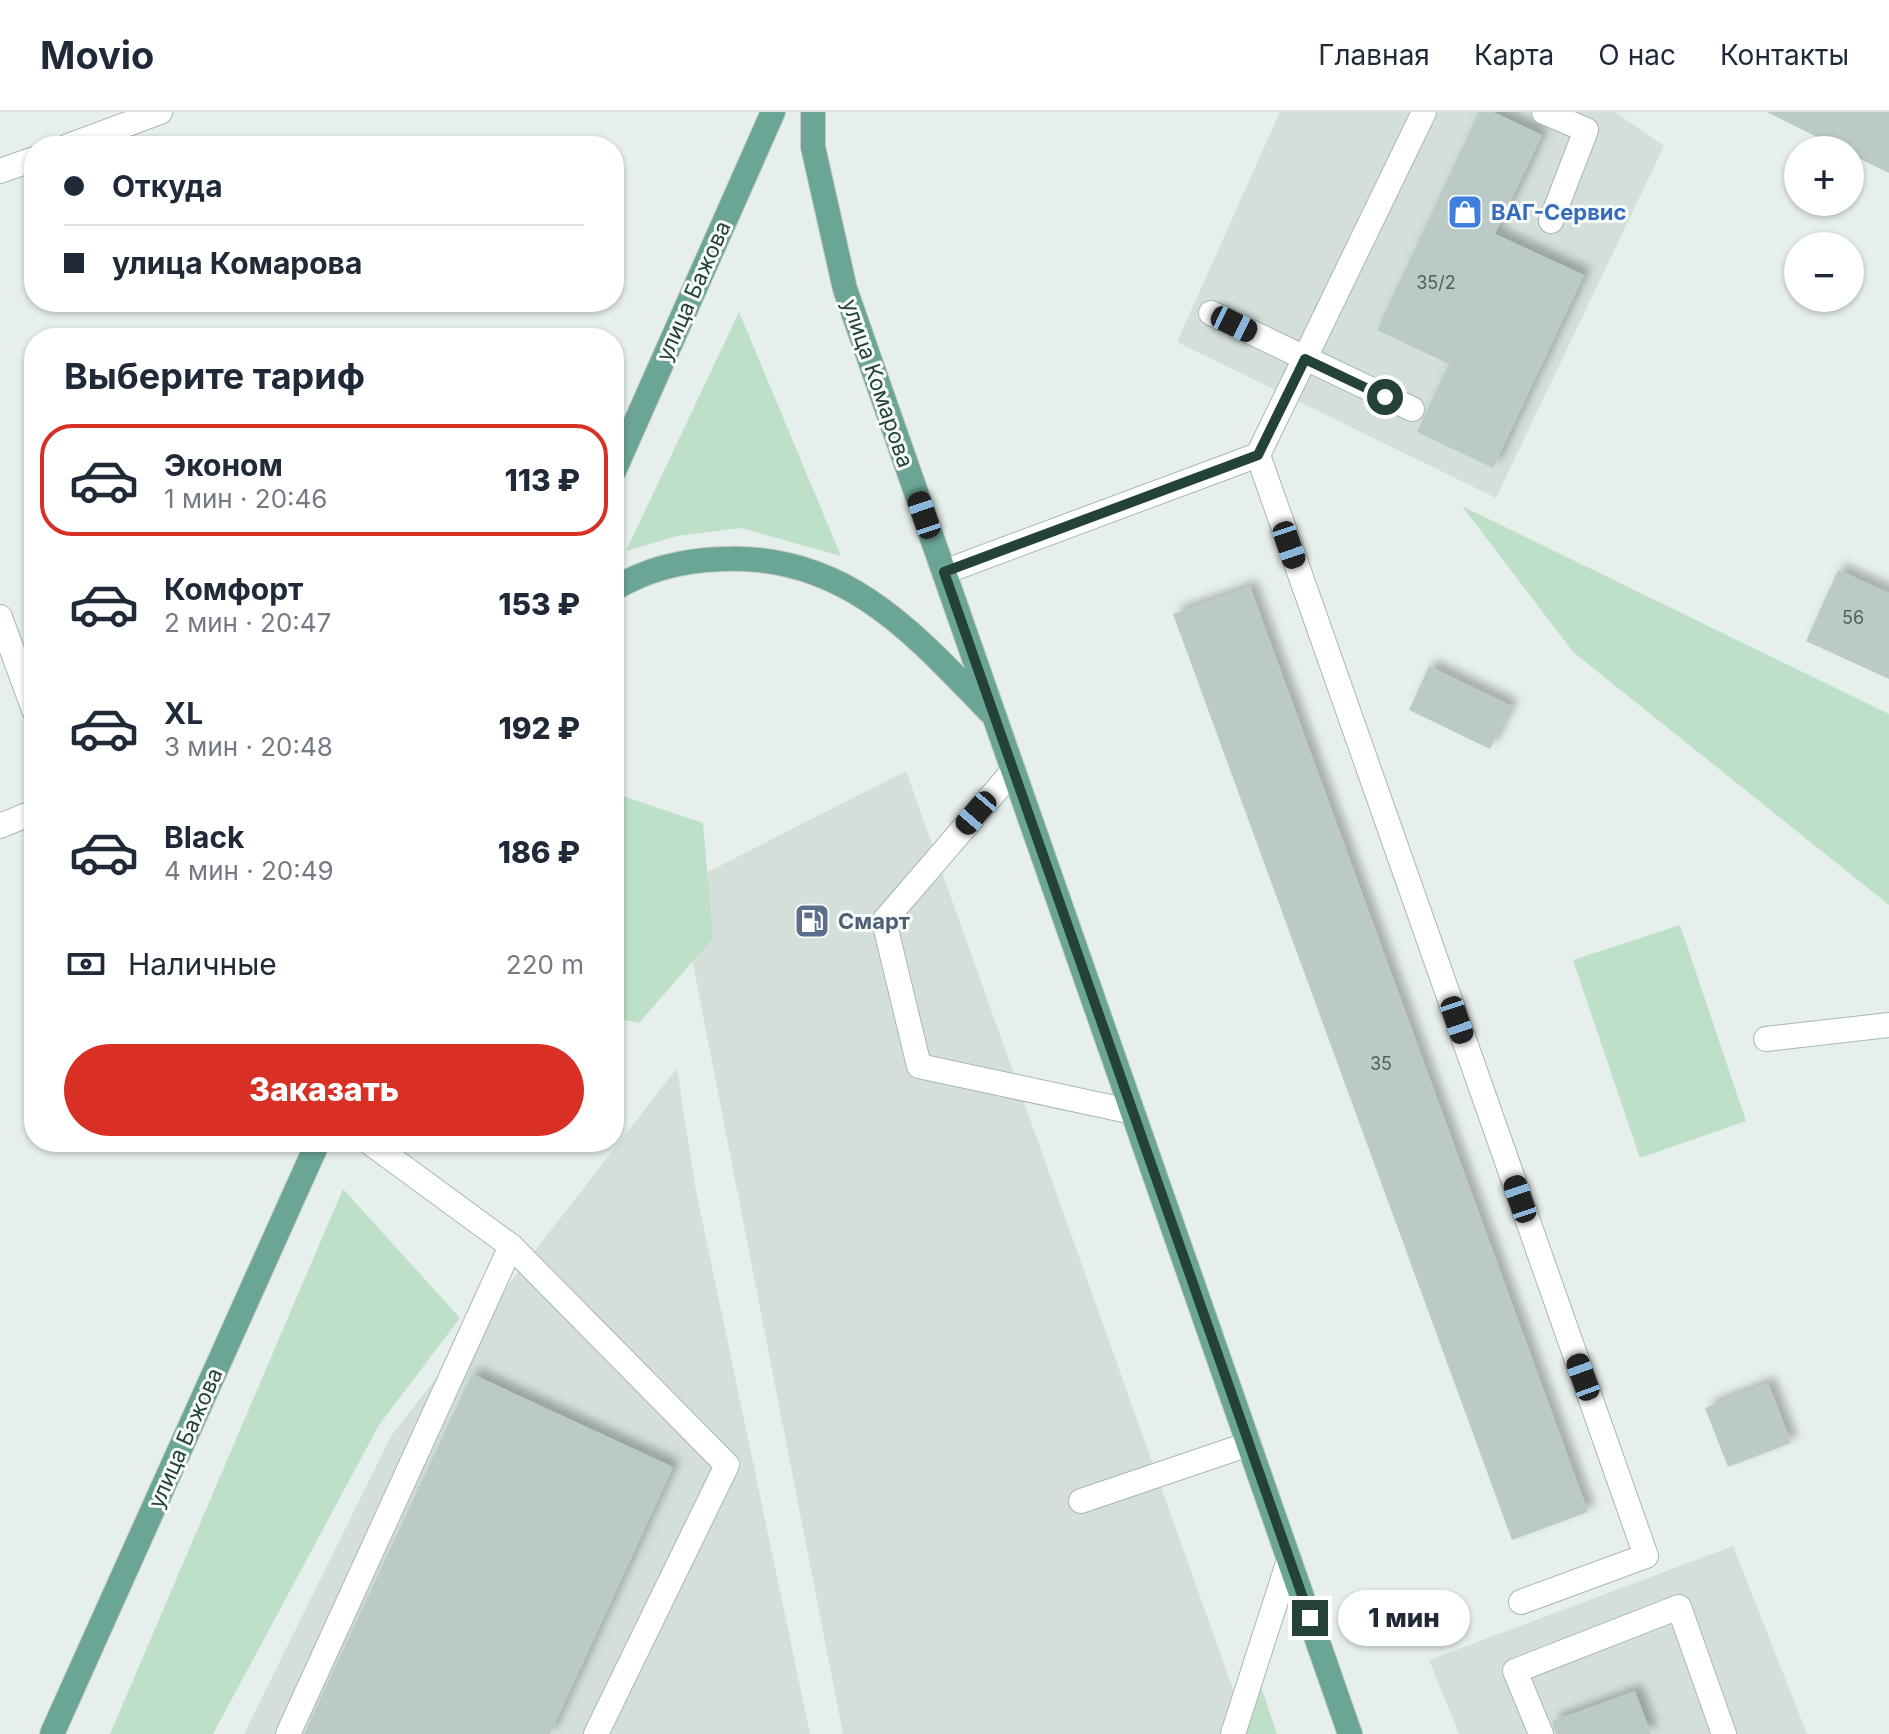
<!DOCTYPE html>
<html lang="ru">
<head>
<meta charset="utf-8">
<style>
  :root { --surface:#fff; --page:#f6f6f7; --text:#1f2937; --muted:#747a83; --line:#e0e1e3; --accent:#d93025 }
  body { margin:0; font-family:Inter,sans-serif; background:var(--page); color:var(--text); height:100vh; display:flex; flex-direction:column; font-size:30px; white-space:nowrap }
  * { box-sizing:border-box; margin:0 }
  p { font-size:26px; color:var(--muted) }
  .icon { flex:none; width:44px; height:44px; fill:none; stroke:currentColor; stroke-width:2; stroke-linecap:round; stroke-linejoin:round }
  .map { position:relative; flex:1; overflow:hidden }
  .sheet { position:absolute; left:24px; top:216px; width:600px; height:824px; display:flex; flex-direction:column; background:var(--surface); border-radius:32px; box-shadow:0 2px 6px #0004 }
  .sheet>* { flex:none }
  .hud { position:absolute; left:24px; top:24px; width:600px; height:176px; border-radius:32px; box-shadow:0 2px 6px #0004; display:grid; align-content:center; height:176px; padding:0 40px; background:var(--surface) }
  .controls { position:absolute; left:1784px; top:24px; display:grid; gap:16px }
  .controls a { display:grid; place-items:center; width:80px; height:80px; border-radius:50%; background:var(--surface); box-shadow:0 2px 6px #0004; font-size:40px }
  .end { position:absolute; width:36px; height:36px; margin:-18px; border:10px solid #24423a; background:#fff; box-shadow:0 0 0 4px #fff }
  .from { border-radius:50% }
  .bubble { position:absolute; height:56px; border-radius:28px; background:var(--surface); box-shadow:0 2px 6px #0004; font-size:26px; font-weight:800; line-height:56px; text-align:center }
  .car { position:absolute; width:24px; height:48px; margin:-24px -12px; border-radius:10px; box-shadow:0 0 6px 2px #0007; background:linear-gradient(#222 24%,#8ab4d8 0 40%,#222 0 76%,#8ab4d8 0 86%,#222 0) }
  .hud b { display:flex; align-items:center; gap:28px; height:76px; font-size:30px }
  .hud b+b { border-top:2px solid var(--line) }
  .hud i { width:20px; height:20px; background:var(--text) }
  ul { padding:0; list-style:none }
  li { display:flex; align-items:center; gap:24px; height:112px; margin:0 16px 12px; padding:0 24px; border:4px solid transparent; border-radius:32px }
  li div { flex:1 }
  li b { display:block; font-size:30px }
  li em { font-style:normal; font-weight:800 }
  li.on { border-color:var(--accent) }
  li>.icon { width:72px; height:72px; stroke-width:1.5 }
  h2 { padding:0 40px; font-size:36px; line-height:96px }
  .pay { display:flex; align-items:center; gap:20px; height:88px; padding:0 40px; font-size:30px }
  .pay p { margin-inline-start:auto }
  .button { display:flex; gap:16px; margin-top:auto; padding:16px 40px }
  .button a { flex:1; height:92px; border-radius:48px; background:var(--accent); color:#fff; font-size:32px; font-weight:800; line-height:92px; text-align:center }
  header { display:flex; align-items:center; gap:48px; box-sizing:border-box; height:112px; padding:0 40px; background:var(--surface); border-bottom:2px solid var(--line) }
  header strong { font-size:38px }
  nav { display:flex; gap:44px; margin-inline-start:auto; font-size:28px }
  .map>svg:first-child { display:block }
  .built { fill:#d4dfda }
  .green { fill:#bfe0c8 }
  .building { fill:#bbcac4; filter:url(#shadow) }
  .lines { fill:none; stroke-linecap:round; stroke-linejoin:round }
  .minor-casing { stroke:#a8b8b2; stroke-width:26 }
  .major-casing { stroke:#c2cac8; stroke-width:26 }
  .minor { stroke:#fff; stroke-width:24 }
  .major { stroke:#6aa596; stroke-width:24 }
  .route { stroke:#24423a; stroke-width:10 }
  .labels { text-anchor:middle; dominant-baseline:central; stroke-width:6; stroke-linejoin:round; paint-order:stroke }
  .number-label { font-size:18px; fill:#4a645c }
  .shop-label { font-size:22px; font-weight:bold; fill:#366cbe; stroke:#f7fbf9; text-anchor:start }
  .street-label { font-size:22px; fill:#24423a; stroke:#f7fbf9 }
  .service-label { font-size:22px; font-weight:bold; fill:#4e5e75; stroke:#f7fbf9; text-anchor:start }
</style>
</head>
<body>
<header>
<strong>Movio</strong>
<nav><a>Главная</a><a>Карта</a><a>О нас</a><a>Контакты</a></nav>
</header>
<div class="map">
<svg width="1889" height="1622" viewBox="0 0 1889 1622">
  <defs>
    <filter id="shadow"><feDropShadow dx="7" dy="-7" stdDeviation="4" flood-color="#0004"/></filter>
  </defs>
  <rect width="100%" height="100%" fill="#e6efeb"/>
  <g class="built">
    <polygon points="1280,0 1615,0 1664,34 1496,386 1177,230"/>
    <polygon points="906,659 1249,1622 843,1622 678,775"/>
    <polygon points="677,956 695,1074 810,1622 244,1622 391,1324"/>
    <polygon points="1733,1434 1807,1622 1459,1622 1429,1548"/>
  </g>
  <g class="green">
    <polygon points="739,200 841,444 741,416 677,424 626,439"/>
    <polygon points="1462,394 1889,602 1889,793 1573,540"/>
    <polygon points="614,681 703,711 713,826 639,911 614,906"/>
    <polygon points="1680,813 1746,1009 1640,1046 1573,848"/>
    <polygon points="343,1077 460,1206 379,1313 213,1622 110,1622"/>
    <polygon points="1258,1566 1277,1622 1241,1622"/>
  </g>
  <g class="building">
    <polygon points="1479,0 1493,0 1542,23 1495,122 1584,163 1493,356 1417,320 1449,252 1377,218"/>
    <polygon points="1767,0 1889,0 1889,61 1850,42 1850,38 1843,38"/>
    <polygon points="1838,458 1889,481 1889,567 1806,529"/>
    <polygon points="1250,475 1588,1400 1512,1428 1173,502"/>
    <polygon points="1429,554 1511,594 1490,637 1409,598"/>
    <polygon points="472,1262 673,1355 550,1622 304,1622"/>
    <polygon points="1768,1271 1791,1331 1728,1355 1705,1296"/>
    <polygon points="1635,1579 1651,1622 1556,1622 1552,1609"/>
  </g>
  <g class="lines">
    <defs>
      <g id="minor">
        <polyline points="1544,0 1586,18 1551,109"/>
        <polyline points="68,34 160,0"/>
        <polyline points="0,59 34,47"/>
        <polyline points="1211,201 1412,297"/>
        <polyline points="1258,343 1646,1444 1521,1490"/>
        <polyline points="944,460 1258,343 1424,0"/>
        <polyline points="0,505 34,598"/>
        <polyline points="1013,659 884,809 919,954 1133,1000"/>
        <polyline points="0,714 34,700"/>
        <polyline points="1766,927 1889,913"/>
        <polyline points="369,1030 511,1134 727,1353 596,1622"/>
        <polyline points="1081,1389 1249,1332"/>
        <polyline points="288,1622 511,1134"/>
        <polyline points="1233,1622 1289,1448"/>
        <polyline points="1541,1622 1515,1559 1679,1495 1724,1622"/>
      </g>
      <g id="major">
        <polyline points="813,0 813,35 845,177 1350,1622"/>
        <polyline points="614,359 773,0"/>
        <path d="M614,477C648,456 684,448 724,447C844,442 913,520 989,599"/>
        <polyline points="52,1622 318,1030"/>
      </g>
    </defs>
    <use href="#minor" class="minor-casing"/>
    <use href="#major" class="major-casing"/>
    <use href="#minor" class="minor"/>
    <use href="#major" class="major"/>
  </g>
  <g class="lines">
    <polyline class="route" points="1310,1506 944,460 1258,343 1305,247 1385,285"/>
  </g>
  <defs>
    <symbol id="shop-square" viewBox="-11 -11 22 22"><rect x="-9" y="-9" width="18" height="18" rx="4" fill="#3f7fe0" stroke="#f7fbf9"/><path d="M-5-2.5h2.3a2.7 3.5 0 0 1 5.4 0H5L5.5 6h-11ZM-1.5-2.5h3a1.5 2.3 0 0 0-3 0Z" fill="#fff"/></symbol>
    <symbol id="fuel-square" viewBox="-11 -11 22 22"><rect x="-9" y="-9" width="18" height="18" rx="4" fill="#5c6f8a" stroke="#f7fbf9"/><path d="M-5.5-6h7V0h2V4h1.3V-2.5L3-4.5l.8-.8L6-3V5H2.5V1h-1V6h-7ZM-4.2-4.7v3.2H.2V-4.7Z" fill="#fff"/></symbol>
  </defs>
  <g fill-rule="evenodd">
    <use href="#shop-square" x="1445" y="80" width="40" height="40"/>
    <use href="#fuel-square" x="792" y="789" width="40" height="40"/>
  </g>
  <g class="labels">
    <g class="number-label">
      <text x="1436" y="170">35/2</text>
      <text x="1853" y="505">56</text>
      <text x="1381" y="951">35</text>
    </g>
    <g class="shop-label">
      <text x="1491" y="100">ВАГ-Сервис</text>
    </g>
    <g class="street-label">
      <text transform="translate(693 179) rotate(-66)">улица Бажова</text>
      <text transform="translate(878 271) rotate(71)">улица Комарова</text>
      <text transform="translate(185 1326) rotate(-66)">улица Бажова</text>
    </g>
    <g class="service-label">
      <text x="838" y="809">Смарт</text>
    </g>
  </g>
</svg>
<div class="controls">
<a>+</a>
<a>−</a>
</div>
<i class="end from" style="left:1385px;top:285px"></i>
<i class="end" style="left:1310px;top:1506px"></i>
<div class="bubble" style="left:1338px;top:1478px;width:132px">1 мин</div>
<i class="car" style="left:1234px;top:212px;rotate:116deg"></i>
<i class="car" style="left:924px;top:403px;rotate:341deg"></i>
<i class="car" style="left:1289px;top:433px;rotate:161deg"></i>
<i class="car" style="left:976px;top:701px;rotate:221deg"></i>
<i class="car" style="left:1457px;top:908px;rotate:161deg"></i>
<i class="car" style="left:1520px;top:1087px;rotate:341deg"></i>
<i class="car" style="left:1583px;top:1265px;rotate:340deg"></i>
<div class="hud">
<b><i class="from"></i>Откуда</b>
<b><i></i>улица Комарова</b>
</div>
<section class="sheet">
<h2>Выберите тариф</h2>
<ul>
<li class="on"><svg class="icon" aria-label="car" viewBox="0 0 24 24"><path d="M5 17H2v-5l4-1 3-4h7l3 4 3 1v5h-3M9 17h6M6 11h13"/><circle cx="7" cy="17" r="2"/><circle cx="17" cy="17" r="2"/></svg><div><b>Эконом</b><p>1 мин · 20:46</p></div><em>113 ₽</em></li>
<li><svg class="icon" aria-label="car" viewBox="0 0 24 24"><path d="M5 17H2v-5l4-1 3-4h7l3 4 3 1v5h-3M9 17h6M6 11h13"/><circle cx="7" cy="17" r="2"/><circle cx="17" cy="17" r="2"/></svg><div><b>Комфорт</b><p>2 мин · 20:47</p></div><em>153 ₽</em></li>
<li><svg class="icon" aria-label="car" viewBox="0 0 24 24"><path d="M5 17H2v-5l4-1 3-4h7l3 4 3 1v5h-3M9 17h6M6 11h13"/><circle cx="7" cy="17" r="2"/><circle cx="17" cy="17" r="2"/></svg><div><b>XL</b><p>3 мин · 20:48</p></div><em>192 ₽</em></li>
<li><svg class="icon" aria-label="car" viewBox="0 0 24 24"><path d="M5 17H2v-5l4-1 3-4h7l3 4 3 1v5h-3M9 17h6M6 11h13"/><circle cx="7" cy="17" r="2"/><circle cx="17" cy="17" r="2"/></svg><div><b>Black</b><p>4 мин · 20:49</p></div><em>186 ₽</em></li>
</ul>
<div class="pay"><svg class="icon" aria-label="cash" viewBox="0 0 24 24"><path d="M3 7h18v10H3z"/><circle cx="12" cy="12" r="2"/></svg>Наличные<p>220 m</p></div>
<div class="button"><a>Заказать</a></div>
</section>
</div>
</body>
</html>
